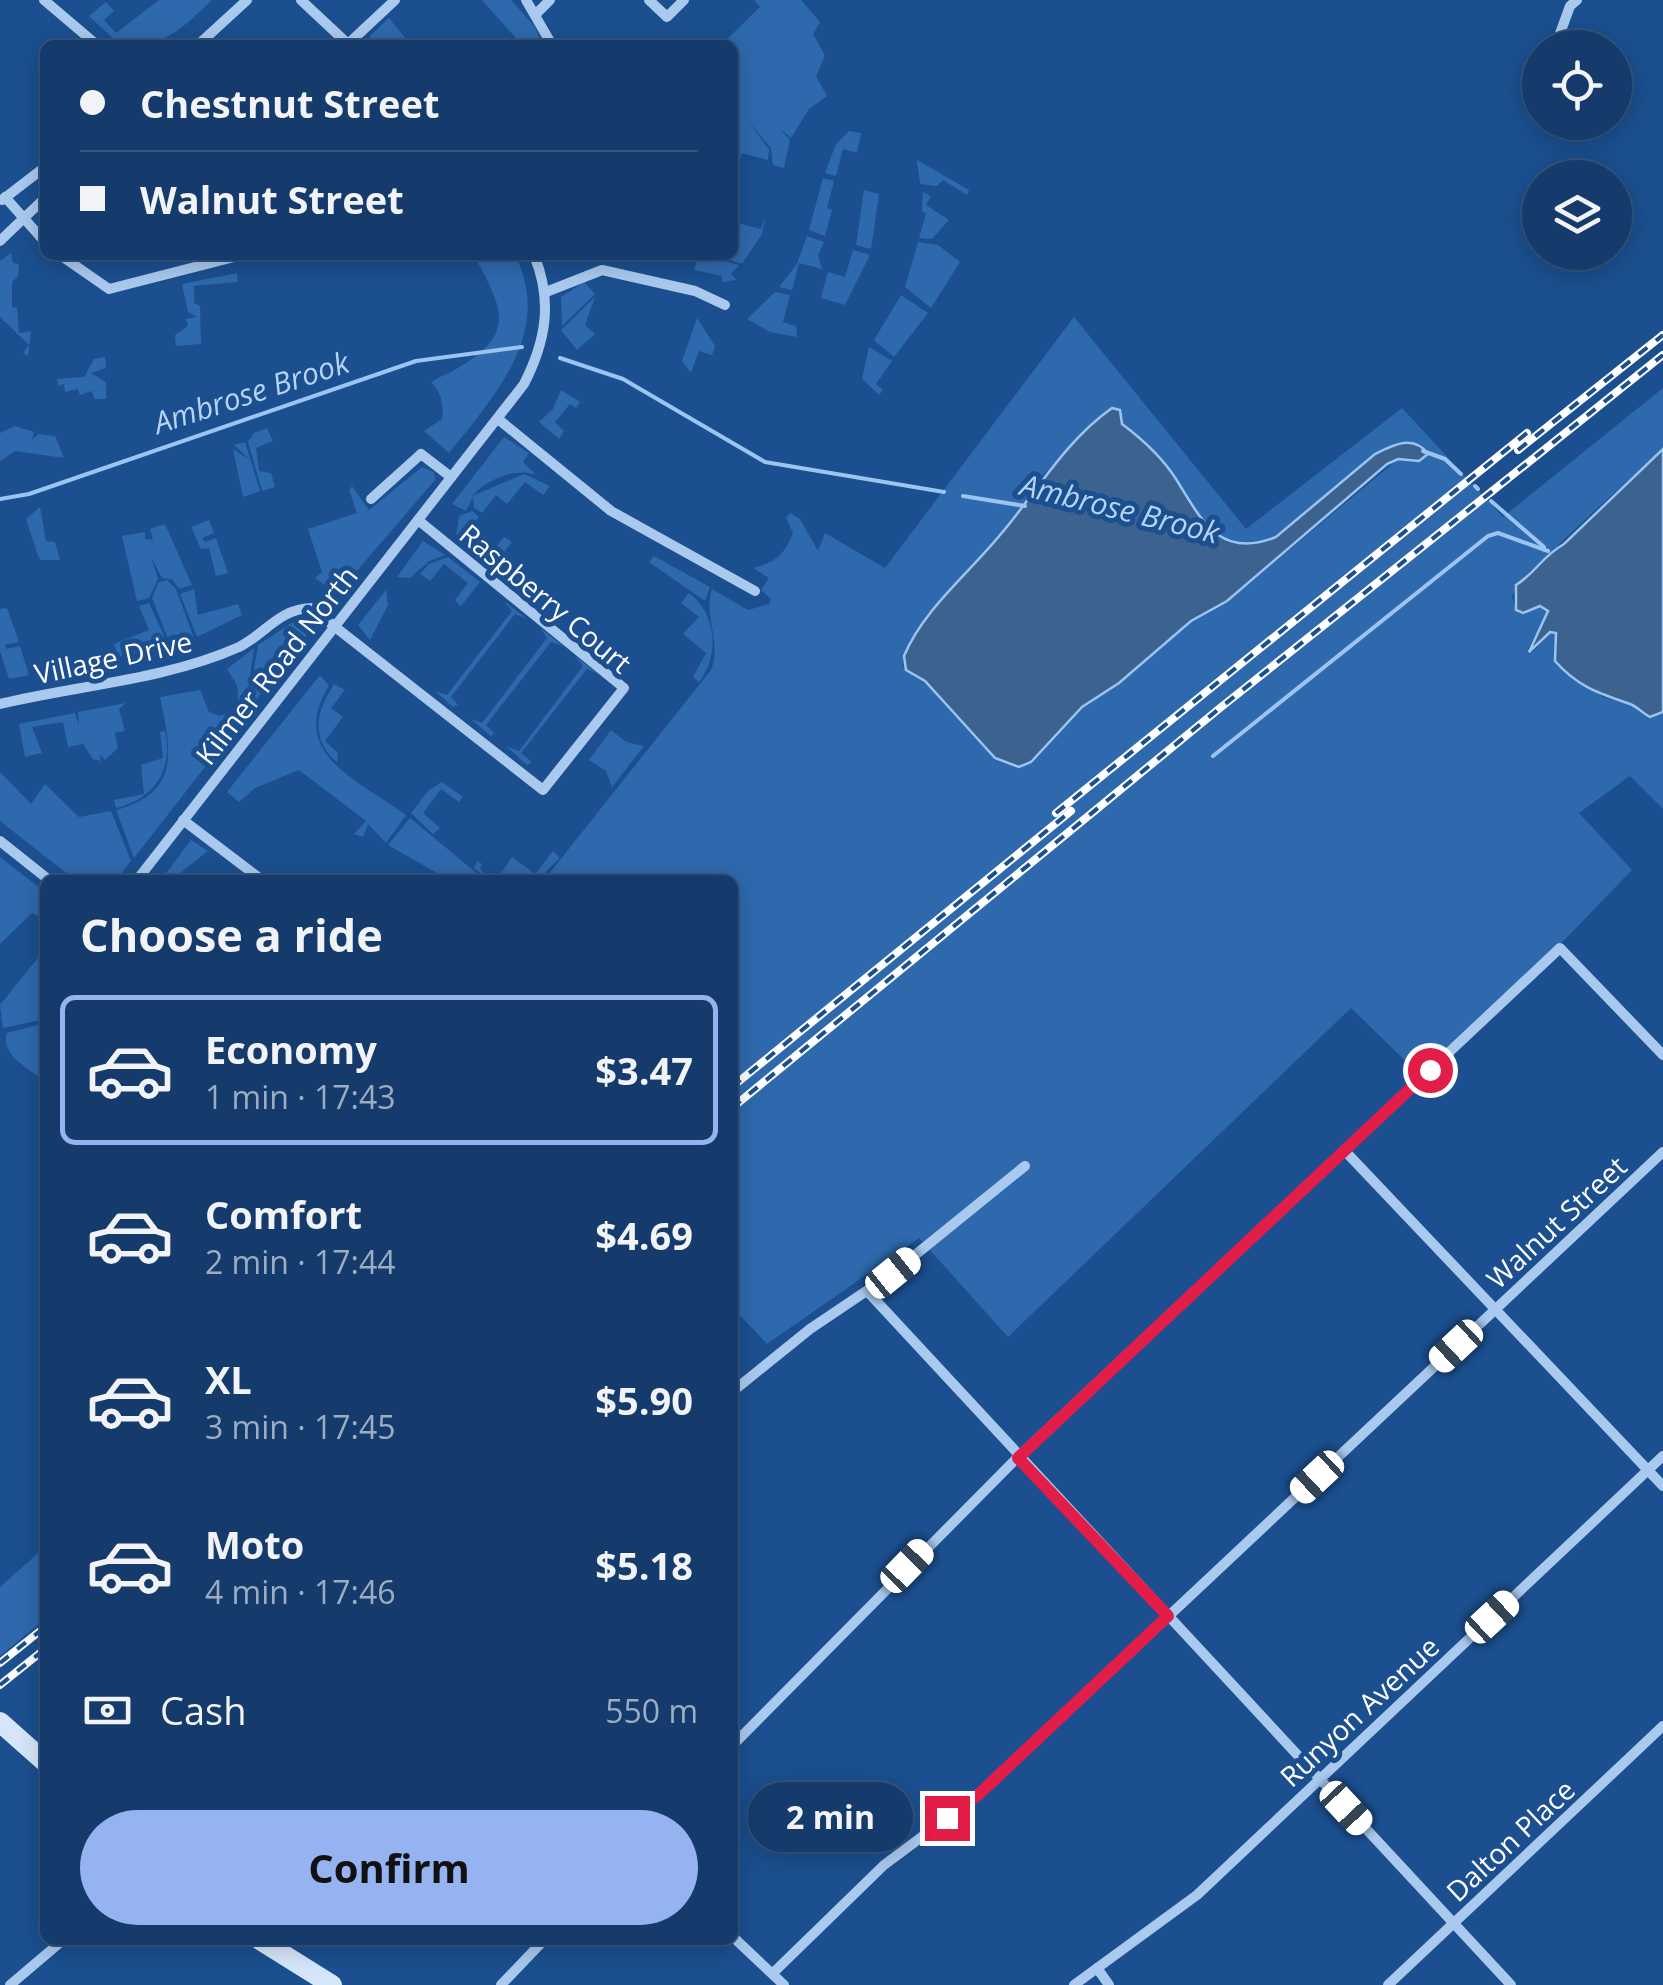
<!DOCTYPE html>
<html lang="en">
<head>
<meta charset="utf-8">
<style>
  :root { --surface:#143b6b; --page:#214673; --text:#f1f3f6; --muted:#9dadc1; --line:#33557e; --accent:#95b2f1 }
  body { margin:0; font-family:"Open Sans",sans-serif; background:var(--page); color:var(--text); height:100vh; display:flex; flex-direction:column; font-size:38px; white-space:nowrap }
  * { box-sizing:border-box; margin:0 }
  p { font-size:32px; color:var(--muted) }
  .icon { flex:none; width:55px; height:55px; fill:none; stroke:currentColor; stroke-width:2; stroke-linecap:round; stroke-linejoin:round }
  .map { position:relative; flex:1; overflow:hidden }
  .sheet { position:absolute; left:40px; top:875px; width:698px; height:1070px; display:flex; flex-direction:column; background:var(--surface); border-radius:15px; box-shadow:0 5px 25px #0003,0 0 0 2px var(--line) }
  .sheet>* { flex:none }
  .hud { position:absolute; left:40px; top:40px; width:698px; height:220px; border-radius:15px; box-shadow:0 5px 25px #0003,0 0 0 2px var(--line); display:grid; align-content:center; height:220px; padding:0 40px; background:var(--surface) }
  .fabs { position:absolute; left:1522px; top:30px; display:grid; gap:20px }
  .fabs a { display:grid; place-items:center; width:110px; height:110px; border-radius:50%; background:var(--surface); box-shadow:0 5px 25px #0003,0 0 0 2px var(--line); font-size:50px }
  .end { position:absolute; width:45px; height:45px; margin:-22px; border:12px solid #e11d48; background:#fff; box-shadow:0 0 0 5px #fff }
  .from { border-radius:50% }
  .bubble { position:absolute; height:70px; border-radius:35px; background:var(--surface); box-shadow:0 5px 25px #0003,0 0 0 2px var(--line); font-size:32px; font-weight:700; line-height:70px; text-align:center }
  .car { position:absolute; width:30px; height:60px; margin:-30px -15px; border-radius:12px; box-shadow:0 0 8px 2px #0007; background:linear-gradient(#fff 24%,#345 0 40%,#fff 0 76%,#345 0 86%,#fff 0) }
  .hud b { display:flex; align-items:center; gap:35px; height:95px; font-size:38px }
  .hud b+b { border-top:2px solid var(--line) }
  .hud i { width:25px; height:25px; background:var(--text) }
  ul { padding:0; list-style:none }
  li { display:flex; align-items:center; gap:30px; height:150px; margin:0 20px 15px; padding:0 20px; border:5px solid transparent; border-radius:15px }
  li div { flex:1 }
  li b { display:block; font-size:38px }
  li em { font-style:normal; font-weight:700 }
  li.selected { border-color:var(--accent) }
  li>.icon { width:90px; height:90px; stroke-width:1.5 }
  h2 { padding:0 40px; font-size:45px; line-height:120px }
  .pay { display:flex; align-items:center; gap:25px; height:110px; padding:0 40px; font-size:38px }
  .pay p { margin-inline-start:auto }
  .cta { display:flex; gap:20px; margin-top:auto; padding:20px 40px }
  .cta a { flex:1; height:115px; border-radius:60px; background:var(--accent); color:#111; font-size:40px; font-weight:700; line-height:115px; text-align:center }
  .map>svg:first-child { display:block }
  .green { fill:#2e69ad; fill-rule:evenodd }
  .water { fill:#3c6290; stroke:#9cc4f0; stroke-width:2.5 }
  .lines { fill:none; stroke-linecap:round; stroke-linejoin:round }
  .stream { stroke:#9cc4f0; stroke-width:4 }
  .minor { stroke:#a9c9ee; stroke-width:10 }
  .secondary { stroke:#d6e6fa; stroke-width:20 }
  .rail-casing { stroke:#fff; stroke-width:8 }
  .rail { stroke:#1b4f8f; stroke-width:4; stroke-dasharray:11; stroke-linecap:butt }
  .route { stroke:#e11d48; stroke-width:12 }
  .labels { text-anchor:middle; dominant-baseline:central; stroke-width:10; stroke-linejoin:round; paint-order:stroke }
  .street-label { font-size:28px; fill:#fff; stroke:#1b4f8f }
  .water-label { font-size:30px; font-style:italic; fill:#b5d3f5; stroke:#1b4f8f }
</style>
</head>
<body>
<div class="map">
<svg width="1663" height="1985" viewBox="0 0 1663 1985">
  <rect width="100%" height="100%" fill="#1b4f8f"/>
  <g class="green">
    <path d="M159,0H212C178,32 168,45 120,45L89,16L106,2L114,11L104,20L116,33Z"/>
    <polygon points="482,0 511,0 535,27 543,45 522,45"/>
    <polygon points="754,0 801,0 820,22 813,34 825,56 816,76 827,96 809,109 791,138 779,128 790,140 784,168 773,165 771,148 748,121 769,149 768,160 742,153 733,178 732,45 721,45 760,7"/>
    <polygon points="389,18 411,45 371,44 370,36"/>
    <polygon points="849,131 861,133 857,153 843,149 836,176 825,173 836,144"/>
    <polygon points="917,160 969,190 967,195 943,180 937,186 920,184"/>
    <polygon points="823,178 834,181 827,208 832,210 825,236 809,230"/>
    <polygon points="864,190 879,194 871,249 856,245"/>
    <polygon points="923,192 931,196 926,205 949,220 932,239 919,238 926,214 922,211"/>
    <polygon points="765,216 762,234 742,264 715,255 732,255 738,223 761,229"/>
    <polygon points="807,236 824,242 818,255 822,269 799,263 792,290 779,287 797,264"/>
    <polygon points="918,242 938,245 960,262 931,308 905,287"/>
    <polygon points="853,250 870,255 845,305 821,298 828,272 845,277"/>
    <polygon points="11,253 13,263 19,264 18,276 12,282 12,307 17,308 19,333 31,331 28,356 23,353 29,345 0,317 0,261"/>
    <path d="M474,255H515C554,331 495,396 449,453L424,431L442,419C444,408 441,389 431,383C439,376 449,374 458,368C520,331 500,306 474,255Z"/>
    <polygon points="699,255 739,265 731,274 737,280 722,282 722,276 694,270"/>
    <polygon points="237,273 238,282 194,286 194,303 200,306 201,344 176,346 175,335 188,326 186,319 197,317 188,312 182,284"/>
    <polygon points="584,282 595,294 562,326 561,297"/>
    <polygon points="775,292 790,295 783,322 796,326 797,337 770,332 747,319"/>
    <polygon points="901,295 928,313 894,357 874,340"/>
    <polygon points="595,297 585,325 595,334 577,350 561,330"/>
    <path d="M1074,317L1246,529L1402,408L1503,517L1663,388V449C1639,471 1516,579 1512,597L1516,610L1523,613L1540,606L1548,611L1528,649L1533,652L1550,632L1556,633L1554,650L1603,697L1631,704L1645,716L1663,712V809L1630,776L1579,813L1632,870L1427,1082L1351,1008L1008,1337L919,1238L767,1344L733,1308L732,880H544L711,670C722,641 703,616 712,589L748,610L769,604L771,599L761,590L769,578L753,568C775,563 785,554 793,533L786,518L790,513L800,519L818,551L825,533L885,568ZM1112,408L1120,410L1122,424C1140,439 1156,454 1171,473C1201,512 1211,564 1276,538L1375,454L1403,442L1398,459L1228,601L1191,621L1119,683L1082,707L1030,762L1019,767L995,758L925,681L903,666L907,648L1024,506L1039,479Z"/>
    <polygon points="697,318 715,346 712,355 699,351 691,373 682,361"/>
    <polygon points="869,347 892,361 876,384 883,390 879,395 862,379"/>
    <polygon points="105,357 106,368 91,373 106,382 106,399 94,399 92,391 80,395 78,389 65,392 64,384 59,386 57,379 84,377 94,359"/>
    <polygon points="561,390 580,402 576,408 570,404 555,422 564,431 559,439 539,422 553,409"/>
    <polygon points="15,426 34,432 32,440 38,434 55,436 64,458 15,451 0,461 0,433"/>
    <polygon points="267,428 273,441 256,448 259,471 271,473 275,487 262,491 248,442 254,433"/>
    <path d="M504,437L529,453L523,462L536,475C515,467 487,480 472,496L524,474L550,486L543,495L525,482L507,504L496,495L482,513L474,508L473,497L466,511L452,504Z"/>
    <polygon points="245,442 260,491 243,497 233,449 250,460 234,445"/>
    <polygon points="422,467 434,472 435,480 337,594 315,578 322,572 308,529 357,513 349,490 352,486 369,510"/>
    <polygon points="40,507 46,541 55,542 60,560 41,560 38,556 26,519"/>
    <polygon points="472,511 479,517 465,535 490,554 504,537 512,542 493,566 468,547 471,541 467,545 456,537 459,516"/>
    <polygon points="209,520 214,533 202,538 205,542 216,538 228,573 216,576 209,548 201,549 191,527"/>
    <polygon points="165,524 192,585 179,589 172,579 162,578 151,557 158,579 149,598 137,601 122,536 145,532 145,539 153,540 150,529"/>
    <polygon points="423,541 445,555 429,561 410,578 397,577"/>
    <polygon points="654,556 710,587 705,601 649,562"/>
    <polygon points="448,557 480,582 461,606 455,600 468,583 444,564 430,581 420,574 429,564"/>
    <polygon points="167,580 176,589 194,638 171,646 152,598 158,583"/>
    <polygon points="194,589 198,615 238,604 242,615 197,637 180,594"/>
    <polygon points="386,590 388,605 370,640 358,625"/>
    <path d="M689,593C717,614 720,656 699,682L693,677L706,653L683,634L699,617L681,603Z"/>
    <polygon points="504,601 527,619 515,614 451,697 458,705 453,707 435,691 447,695 512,611"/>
    <polygon points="149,603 169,647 118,657 114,644 149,630 139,606"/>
    <polygon points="7,608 19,642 5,645 6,649 20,646 29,675 9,679 0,651 0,609"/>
    <polygon points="299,618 312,629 247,711 258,645"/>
    <polygon points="540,628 563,646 551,642 486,725 494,733 491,736 471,719 482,723 547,638"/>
    <path d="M254,648L244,717L134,858L116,810C180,793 172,752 160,697L200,690L209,712L220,716L239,709L237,685L227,669Z"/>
    <polygon points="575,656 598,674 587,669 521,753 532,762 527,765 506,746 519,751 583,666"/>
    <path d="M320,675L329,686C286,754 360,781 406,815L386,843L368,824L363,837L354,834L366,821L299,770L255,788L239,802L227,792Z"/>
    <path d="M334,684L345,690L331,708L343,717L325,741L338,753L337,762C310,739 316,712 334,684Z"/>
    <polygon points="126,703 119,709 125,731 115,733 118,748 105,760 100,754 101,761 93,759 83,744 68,747 63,722 32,727 42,753 25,757 19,724 75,713 79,726 78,712"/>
    <polygon points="611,730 626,742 644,746 612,787 606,771 589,760"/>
    <path d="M165,731C174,771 153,799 116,808L114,800L144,794L141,765L163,758L160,732Z"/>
    <polygon points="0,772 31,804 45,784 79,817 111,811 131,861 116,880 75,880 0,821"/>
    <polygon points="442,782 463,797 459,802 441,789 423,813 440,828 433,834 411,813 428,791"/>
    <polygon points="410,818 485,880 449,880 388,845"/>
    <polygon points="191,840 208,851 179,874 164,876"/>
    <polygon points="553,851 560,858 537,880 490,880 474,868 477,861 482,864 480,869 487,876 494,873 497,879 512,857 535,874"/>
    <polygon points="0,857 45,892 45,919 32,913 0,944"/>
    <polygon points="45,949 45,1019 3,1028 0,1005"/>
    <path d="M45,1023V1081C29,1069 0,1055 7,1033Z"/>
    <polygon points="45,1547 45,1619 0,1656 0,1587"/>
  </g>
  <g class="water">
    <path d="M1112,408L1120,410L1122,424C1142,439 1162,457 1176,479C1201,519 1219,560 1276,537L1375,454C1393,445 1414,434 1428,454L1419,461L1398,459L1387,464L1227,601L1191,621L1119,683L1082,707L1031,762L1019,767L995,758L925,681L906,670L904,656C923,610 969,573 1000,535C1037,492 1064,442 1112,408Z"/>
    <path d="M1663,449V712L1650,717C1642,713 1638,707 1630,704C1599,693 1578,687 1555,661L1556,633L1550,632L1529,652L1548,611L1540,606L1523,613L1516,610V585C1538,571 1540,558 1564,544Z"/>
  </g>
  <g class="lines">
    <g class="stream">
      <polyline points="560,358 623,379 765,462 944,492"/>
      <polyline points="1423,451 1445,459 1461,474"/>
      <polyline points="1475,486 1478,489"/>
      <polyline points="963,496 1025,506"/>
      <polyline points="0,499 29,494 416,361 522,347"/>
      <polyline points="1491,501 1544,547"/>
      <polyline points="1213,756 1488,536 1498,533 1548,551"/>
    </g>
    <g class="minor">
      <polyline points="44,0 97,45"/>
      <polyline points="301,0 349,45"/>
      <polyline points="526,0 552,45"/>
      <polyline points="649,0 667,17 684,0"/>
      <polyline points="537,13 550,0"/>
      <polyline points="1558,39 1570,6 1577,0"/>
      <polyline points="348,44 395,0"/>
      <polyline points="198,45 247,0"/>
      <polyline points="5,197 45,242"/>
      <polyline points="2,200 45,167"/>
      <polyline points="0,241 45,198"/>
      <polyline points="60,255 109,289 242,255"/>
      <polyline points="546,292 602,270 695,291 725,305"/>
      <polyline points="498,419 611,511 755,591"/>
      <polyline points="371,499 421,454 451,477"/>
      <path d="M0,704C79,685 165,680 239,647C265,634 279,609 311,608L543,790L624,688L418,520"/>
      <polyline points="183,820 262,880"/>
      <polyline points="0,841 49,880"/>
      <path d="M137,880L524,384C546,341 553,301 534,255"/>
      <polyline points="1344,1150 1663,1486"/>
      <polyline points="867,1291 1511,1985"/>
      <polyline points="732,1392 810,1329 893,1273 1025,1166"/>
      <polyline points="732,1746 1017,1458 1560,948 1663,1055"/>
      <polyline points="732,1936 784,1985"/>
      <polyline points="1097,1968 1109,1985"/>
      <polyline points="773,1973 884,1865 978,1795 1663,1152"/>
      <polyline points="10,1985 63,1940"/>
      <polyline points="501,1985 544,1940"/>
      <polyline points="1074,1985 1197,1895 1663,1456"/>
      <polyline points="1388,1985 1663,1726"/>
    </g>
    <g class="secondary">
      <polyline points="0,1722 45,1762"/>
      <polyline points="260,1940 332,1985"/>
    </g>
    <defs>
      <g id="rail">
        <polyline points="1518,450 1663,335"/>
        <polyline points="1056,813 1527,433"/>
        <polyline points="732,1087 1071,811"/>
        <polyline points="732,1108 1220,708 1663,355"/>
        <polyline points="0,1663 45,1627"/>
        <polyline points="0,1685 45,1649"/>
      </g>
    </defs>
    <use href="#rail" class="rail-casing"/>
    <use href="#rail" class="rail"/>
  </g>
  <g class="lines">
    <polyline class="route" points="947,1818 978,1795 1168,1616 1018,1458 1430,1070"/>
  </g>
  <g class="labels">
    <g class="street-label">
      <text transform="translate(546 598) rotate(40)">Raspberry Court</text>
      <text transform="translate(113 657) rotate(-12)">Village Drive</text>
      <text transform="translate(276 665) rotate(-52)">Kilmer Road North</text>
      <text transform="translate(1556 1222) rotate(-43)">Walnut Street</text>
      <text transform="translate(1359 1711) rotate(-43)">Runyon Avenue</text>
      <text transform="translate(1510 1840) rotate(-43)">Dalton Place</text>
    </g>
    <g class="water-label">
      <text transform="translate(251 392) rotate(-18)">Ambrose Brook</text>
      <text transform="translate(1120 508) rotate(14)">Ambrose Brook</text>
    </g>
  </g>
</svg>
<div class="fabs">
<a><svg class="icon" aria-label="locate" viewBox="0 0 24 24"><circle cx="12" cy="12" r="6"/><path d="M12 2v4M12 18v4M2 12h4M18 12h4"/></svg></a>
<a><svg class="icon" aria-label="layers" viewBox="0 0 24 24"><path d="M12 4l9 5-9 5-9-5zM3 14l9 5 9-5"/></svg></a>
</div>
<i class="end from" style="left:1430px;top:1070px"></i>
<i class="end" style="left:947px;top:1818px"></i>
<div class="bubble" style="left:748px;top:1782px;width:165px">2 min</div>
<i class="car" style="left:893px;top:1273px;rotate:51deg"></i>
<i class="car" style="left:1456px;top:1346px;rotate:227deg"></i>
<i class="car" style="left:1317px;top:1477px;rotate:227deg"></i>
<i class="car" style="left:907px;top:1566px;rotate:44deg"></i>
<i class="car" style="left:1492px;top:1617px;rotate:47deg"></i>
<i class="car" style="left:1346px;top:1808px;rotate:137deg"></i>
<div class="hud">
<b><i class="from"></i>Chestnut Street</b>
<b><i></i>Walnut Street</b>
</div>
<section class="sheet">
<h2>Choose a ride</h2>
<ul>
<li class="selected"><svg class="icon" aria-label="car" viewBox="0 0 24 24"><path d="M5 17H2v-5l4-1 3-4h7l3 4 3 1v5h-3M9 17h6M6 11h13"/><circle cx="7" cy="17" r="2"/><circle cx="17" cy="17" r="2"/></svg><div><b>Economy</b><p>1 min · 17:43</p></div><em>$3.47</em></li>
<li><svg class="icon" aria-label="car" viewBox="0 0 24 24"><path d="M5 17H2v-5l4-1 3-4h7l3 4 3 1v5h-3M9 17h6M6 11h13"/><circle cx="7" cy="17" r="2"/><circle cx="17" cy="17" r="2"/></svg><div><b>Comfort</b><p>2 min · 17:44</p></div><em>$4.69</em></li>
<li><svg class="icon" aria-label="car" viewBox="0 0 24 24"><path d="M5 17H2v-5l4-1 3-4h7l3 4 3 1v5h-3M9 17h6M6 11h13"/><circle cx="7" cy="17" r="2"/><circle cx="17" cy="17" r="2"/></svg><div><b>XL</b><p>3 min · 17:45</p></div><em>$5.90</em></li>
<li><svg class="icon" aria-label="car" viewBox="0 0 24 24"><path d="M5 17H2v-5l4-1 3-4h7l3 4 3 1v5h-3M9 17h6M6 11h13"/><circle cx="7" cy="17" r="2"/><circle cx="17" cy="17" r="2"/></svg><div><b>Moto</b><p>4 min · 17:46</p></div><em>$5.18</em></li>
</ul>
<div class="pay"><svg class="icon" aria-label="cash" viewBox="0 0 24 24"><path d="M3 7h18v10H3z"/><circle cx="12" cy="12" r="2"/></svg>Cash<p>550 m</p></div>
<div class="cta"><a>Confirm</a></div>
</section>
</div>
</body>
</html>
